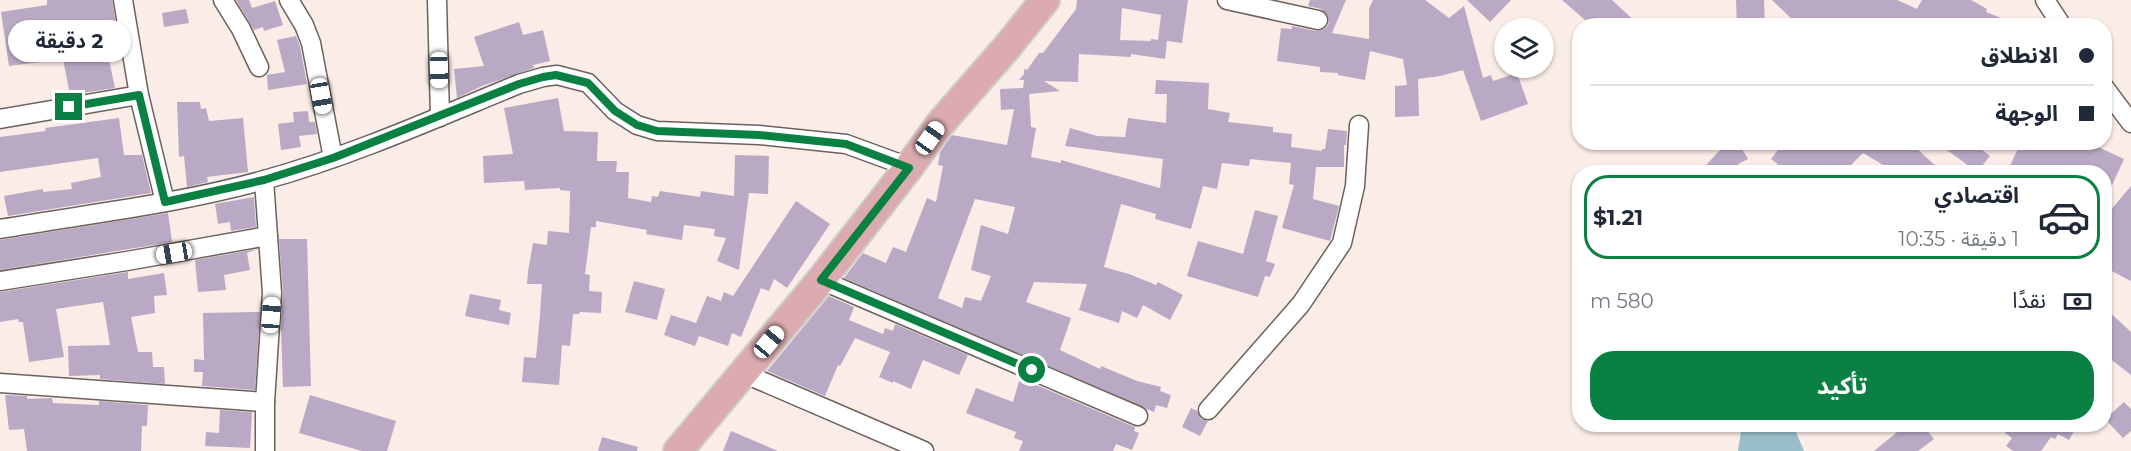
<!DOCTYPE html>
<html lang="ar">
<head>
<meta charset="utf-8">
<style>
  :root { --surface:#fff; --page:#f2f2f3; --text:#1f2937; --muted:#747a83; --line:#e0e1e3; --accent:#0b8043 }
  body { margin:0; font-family:Montserrat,"Noto Sans Arabic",sans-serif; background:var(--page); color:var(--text); direction:rtl; height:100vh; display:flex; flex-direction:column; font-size:22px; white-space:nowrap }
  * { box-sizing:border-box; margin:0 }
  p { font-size:20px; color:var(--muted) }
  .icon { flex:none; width:33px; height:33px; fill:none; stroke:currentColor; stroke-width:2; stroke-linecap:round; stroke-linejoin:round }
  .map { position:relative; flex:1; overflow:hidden; direction:ltr }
  .sheet { position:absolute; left:1572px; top:165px; width:540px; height:267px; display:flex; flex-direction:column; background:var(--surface); border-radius:24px; box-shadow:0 2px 4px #0004; direction:rtl }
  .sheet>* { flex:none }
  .hud { position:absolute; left:1572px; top:18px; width:540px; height:132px; border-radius:24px; box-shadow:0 2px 4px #0004; direction:rtl; display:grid; align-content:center; height:132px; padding:0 18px; background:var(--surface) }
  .fabs { position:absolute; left:1494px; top:18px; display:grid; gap:12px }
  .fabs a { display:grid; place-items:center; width:60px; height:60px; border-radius:50%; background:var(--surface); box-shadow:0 2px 4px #0004; font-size:30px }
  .end { position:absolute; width:27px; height:27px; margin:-14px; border:8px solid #0b8043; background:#fff; box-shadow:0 0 0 3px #fff }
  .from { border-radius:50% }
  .bubble { position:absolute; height:42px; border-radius:21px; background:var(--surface); box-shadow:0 2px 4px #0004; font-size:20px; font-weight:700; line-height:42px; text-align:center; direction:rtl }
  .car { position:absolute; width:18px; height:36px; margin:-18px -9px; border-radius:8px; box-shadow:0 0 4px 2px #0007; background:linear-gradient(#fff 24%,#345 0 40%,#fff 0 76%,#345 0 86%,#fff 0) }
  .hud b { display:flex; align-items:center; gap:21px; height:57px; font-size:22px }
  .hud b+b { border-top:2px solid var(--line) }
  .hud i { width:15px; height:15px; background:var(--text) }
  ul { padding:10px 0 0; list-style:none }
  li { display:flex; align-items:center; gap:18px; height:84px; margin:0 12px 9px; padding:0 6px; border:3px solid transparent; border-radius:24px }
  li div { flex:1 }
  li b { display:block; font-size:22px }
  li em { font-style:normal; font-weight:700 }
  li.current { border-color:var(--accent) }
  li>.icon { width:54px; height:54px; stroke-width:1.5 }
  .pay { display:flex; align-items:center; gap:15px; height:66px; padding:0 18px; font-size:22px }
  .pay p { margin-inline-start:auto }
  .button { display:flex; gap:12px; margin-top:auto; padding:12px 18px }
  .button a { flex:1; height:69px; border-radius:24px; background:var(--accent); color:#fff; font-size:24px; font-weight:700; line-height:69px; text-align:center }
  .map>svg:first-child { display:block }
  .water { fill:#9abec9 }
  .building { fill:#b9a9c4; fill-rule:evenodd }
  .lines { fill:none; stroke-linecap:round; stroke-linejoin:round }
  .minor-casing { stroke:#6d615d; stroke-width:21 }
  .primary-casing { stroke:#cecdcc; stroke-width:32 }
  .minor { stroke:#fff; stroke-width:18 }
  .primary { stroke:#dbabaf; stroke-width:28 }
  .route { stroke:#0b8043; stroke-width:8 }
</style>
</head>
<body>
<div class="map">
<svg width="2131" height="451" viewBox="0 0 2131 451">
  <rect width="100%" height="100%" fill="#faece7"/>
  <polygon class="water" points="1742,425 1793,425 1804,451 1738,451"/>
  <g class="building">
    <polygon points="47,0 112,0 117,29 103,31 115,88 70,95 63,59 9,66 1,12 47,5"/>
    <polygon points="236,0 249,0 252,8 275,1 283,25 264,31 263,27 254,30"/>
    <path d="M1077,0H1188L1182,43L1167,41L1165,59L1131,54V57L1079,54L1078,82L1044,81L1060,91L1029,94L1031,127L1036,128L1031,157L1061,163V160L1160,188L1163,159L1065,146L1070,128L1097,136L1125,137L1128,118L1166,123L1167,94H1155L1156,80L1209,83L1208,109L1230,113L1228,122L1273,127V132L1292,134L1291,147L1322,151V149H1325L1328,129L1347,131L1346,145H1344V167H1316L1313,199L1339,206L1330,241L1282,228L1294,185L1289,184L1291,163L1250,159L1249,166L1222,163L1217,189L1203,186L1191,229L1155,219L1156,214L1121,204L1104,267L1129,274L1156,285L1158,282L1183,295L1170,320L1143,305L1137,318L1122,311L1119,323L1079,310L1087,284L1034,282L1026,302L1071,318L1060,350L1100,369L1101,366L1137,381L1161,387L1160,391L1171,395L1167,408L1156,405L1154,412L844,278L863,253L886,263L893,247L906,252L927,198L936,202L943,166L938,165L940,152L952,135L1007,145L1014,109L1001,110L1000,89L1023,88L1024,80H1019L1024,74V69L1027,70L1039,53H1043L1076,9ZM1122,8L1161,15L1158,40L1151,39V41L1120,40ZM975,199L1015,207L1008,234L981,225L971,270L991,276L981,301L965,297L962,308L938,298Z"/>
    <polygon points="1310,0 1346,0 1332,33 1369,39 1369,9 1373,0 1425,0 1449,18 1464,6 1483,78 1491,75 1493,81 1517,73 1528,104 1481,121 1463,70 1440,76 1418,79 1419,116 1395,117 1395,86 1407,85 1403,59 1370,51 1365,80 1338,75 1338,73 1320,72 1320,67 1277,61 1281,28 1292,29 1292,26 1316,31 1322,30 1327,27 1329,22 1328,16 1321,9 1308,6"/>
    <polygon points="1467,0 1511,0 1490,22"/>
    <polygon points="1562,0 1612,0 1640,26 1592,26"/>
    <polygon points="1736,0 1764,0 1765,26 1737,26"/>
    <polygon points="1772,0 1897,0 1917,9 1922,0 1971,0 1987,9 1986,12 2019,25 1799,26"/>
    <polygon points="186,9 189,23 164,27 162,13"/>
    <polygon points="519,22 523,35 543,30 550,61 533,65 534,68 482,86 457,98 454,69 484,66 474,37"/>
    <polygon points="296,36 300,46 307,84 268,90 267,75 285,72 277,40"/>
    <polygon points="558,98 564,131 598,132 597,161 617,161 616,172 629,172 628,198 651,202 652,196 658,197 660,191 700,197 701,191 734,196 735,155 769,156 768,194 749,193 739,270 717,261 726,238 714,236 715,229 684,225 682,240 646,234 647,230 596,221 596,227 591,227 585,274 590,275 589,291 602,292 601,313 580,312 579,314 573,314 570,346 562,345 559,385 522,382 524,357 536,358 540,315 542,284 527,284 528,272 533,243 547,245 548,231 569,233 570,191 560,190 560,188 525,190 524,181 484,183 483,156 513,154 504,108"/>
    <polygon points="177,102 200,102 201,109 206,108 209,121 243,118 248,172 207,177 208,182 187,187 184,156 179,157"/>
    <polygon points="308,111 309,122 315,122 317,134 299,136 301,147 281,150 278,124 294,122 293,112"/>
    <polygon points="119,118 124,155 142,155 151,193 8,216 4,196 43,189 43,192 72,189 71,183 101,177 98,158 0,172 0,137 46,131 45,128"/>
    <polygon points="1733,142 1738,142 1748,159 1738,164 1743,172 1700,172 1719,151"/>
    <polygon points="1784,142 1910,142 1942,172 1895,172 1863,153 1844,172 1788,172 1771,159"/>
    <polygon points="1936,142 1972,142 1990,156 1977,172"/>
    <polygon points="2021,142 2098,142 2096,146 2124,159 2104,203 2104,172 2007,172"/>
    <polygon points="2131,186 2131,281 2104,267 2104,218"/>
    <polygon points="254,197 256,227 231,231 230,222 218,224 215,204"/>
    <polygon points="796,201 830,224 787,288 774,279 769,291 761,288 741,337 732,333 728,346 699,336 695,346 664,335 671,315 696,323 707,296 721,301 724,292 733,296"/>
    <polygon points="1255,210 1278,216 1266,261 1275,264 1270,277 1265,276 1258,297 1187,276 1198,241 1243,254"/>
    <polygon points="168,213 172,242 0,270 0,240"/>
    <polygon points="279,239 307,239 311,386 283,387 281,329 283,292"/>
    <polygon points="258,249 247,253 250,270 224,275 226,290 198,292 195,260"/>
    <polygon points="128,272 128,279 164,273 167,295 154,296 155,313 131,317 138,352 152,352 153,367 164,367 165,384 100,379 100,375 69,376 68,346 110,345 103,302 56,309 64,357 29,362 23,322 19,322 18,319 0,322 0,292"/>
    <polygon points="634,281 665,289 657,320 625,312"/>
    <polygon points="470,294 501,300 499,310 511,313 509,325 465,316"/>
    <polygon points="829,296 854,307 849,320 883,334 885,328 893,331 895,324 968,355 959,375 923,360 911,389 893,381 893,383 879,377 890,352 855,338 840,366 838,365 825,396 767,371"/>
    <polygon points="2104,307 2131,332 2131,375 2104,354"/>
    <polygon points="260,312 255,390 202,386 203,372 194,372 194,359 204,360 203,313"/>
    <polygon points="1020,378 1135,427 1134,431 1139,433 1132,450 1116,444 1113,451 1019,451 1023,441 1014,438 1016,432 966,413 976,388 1013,402"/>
    <polygon points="5,395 27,396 27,399 52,398 53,403 99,405 99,401 148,405 147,426 142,426 141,451 27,451 24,429 9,430"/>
    <polygon points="310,395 396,421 387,451 362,451 299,433"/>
    <polygon points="2124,402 2131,409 2131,431 2123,438 2105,419"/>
    <polygon points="1191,408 1197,411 1201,419 1208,421 1200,436 1182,427"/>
    <polygon points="220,410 252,412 250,448 205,446 206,432 219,433"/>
    <polygon points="1907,424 1922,424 1934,439 1918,451 1874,451"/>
    <polygon points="2011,424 2078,424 2069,440 2058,434 2055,439 2051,437 2041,451 2013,451 2006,446 2012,438 2005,433"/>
    <polygon points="731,431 778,451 723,451"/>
    <polygon points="602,437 638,447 637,451 598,451"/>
  </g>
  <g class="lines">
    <defs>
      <g id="minor">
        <polyline points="123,0 139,95 165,202"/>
        <polyline points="223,0 241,29 259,67"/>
        <polyline points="289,0 304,25 311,43 333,158"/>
        <polyline points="437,0 440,117"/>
        <polyline points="1227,0 1318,20"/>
        <polyline points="2045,0 2062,26"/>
        <polyline points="2104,87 2131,123"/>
        <polyline points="0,119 139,95"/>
        <polyline points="264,180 272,293 265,402 265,451"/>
        <path d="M0,229C87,214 179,204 264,180C351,156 436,118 519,84L543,77L557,75L588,83L615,111L637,125L657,131L759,135L846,144L909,167"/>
        <polyline points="821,280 1138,416"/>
        <polyline points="0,281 127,261 268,236"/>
        <polyline points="743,373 924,451"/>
        <polyline points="0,383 265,402"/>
        <polyline points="1208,410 1301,304 1342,243 1355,186 1359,125"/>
      </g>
      <polyline id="primary" points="678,451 821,280 909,167 940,124 1008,46 1045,0"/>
    </defs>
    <use href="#minor" class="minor-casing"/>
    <use href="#primary" class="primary-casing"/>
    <use href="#minor" class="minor"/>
    <use href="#primary" class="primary"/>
  </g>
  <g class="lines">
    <polyline class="route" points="69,107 139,95 165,202 264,180 333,158 519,84 543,77 556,75 588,83 615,111 637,125 657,131 759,135 846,144 909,168 821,280 1032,370"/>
  </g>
</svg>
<div class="fabs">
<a><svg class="icon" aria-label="layers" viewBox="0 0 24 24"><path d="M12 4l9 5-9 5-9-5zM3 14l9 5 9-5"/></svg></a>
</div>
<i class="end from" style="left:1032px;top:370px"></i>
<i class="end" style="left:69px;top:107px"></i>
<div class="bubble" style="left:8px;top:20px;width:123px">2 دقيقة</div>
<i class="car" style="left:439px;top:70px;rotate:179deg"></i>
<i class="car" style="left:321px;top:96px;rotate:170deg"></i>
<i class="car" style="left:930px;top:138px;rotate:35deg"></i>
<i class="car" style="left:174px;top:253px;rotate:260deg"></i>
<i class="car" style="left:271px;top:315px;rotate:4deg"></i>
<i class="car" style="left:769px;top:342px;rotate:40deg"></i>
<div class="hud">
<b><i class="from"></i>الانطلاق</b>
<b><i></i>الوجهة</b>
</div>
<section class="sheet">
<ul>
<li class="current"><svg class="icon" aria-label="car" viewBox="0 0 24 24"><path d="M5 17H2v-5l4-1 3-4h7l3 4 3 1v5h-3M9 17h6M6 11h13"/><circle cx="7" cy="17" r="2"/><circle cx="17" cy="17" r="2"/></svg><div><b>اقتصادي</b><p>1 دقيقة · 10:35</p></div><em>$1.21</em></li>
</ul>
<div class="pay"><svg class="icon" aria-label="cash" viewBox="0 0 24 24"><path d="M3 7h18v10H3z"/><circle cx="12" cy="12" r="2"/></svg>نقدًا<p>580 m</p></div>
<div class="button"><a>تأكيد</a></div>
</section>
</div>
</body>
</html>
